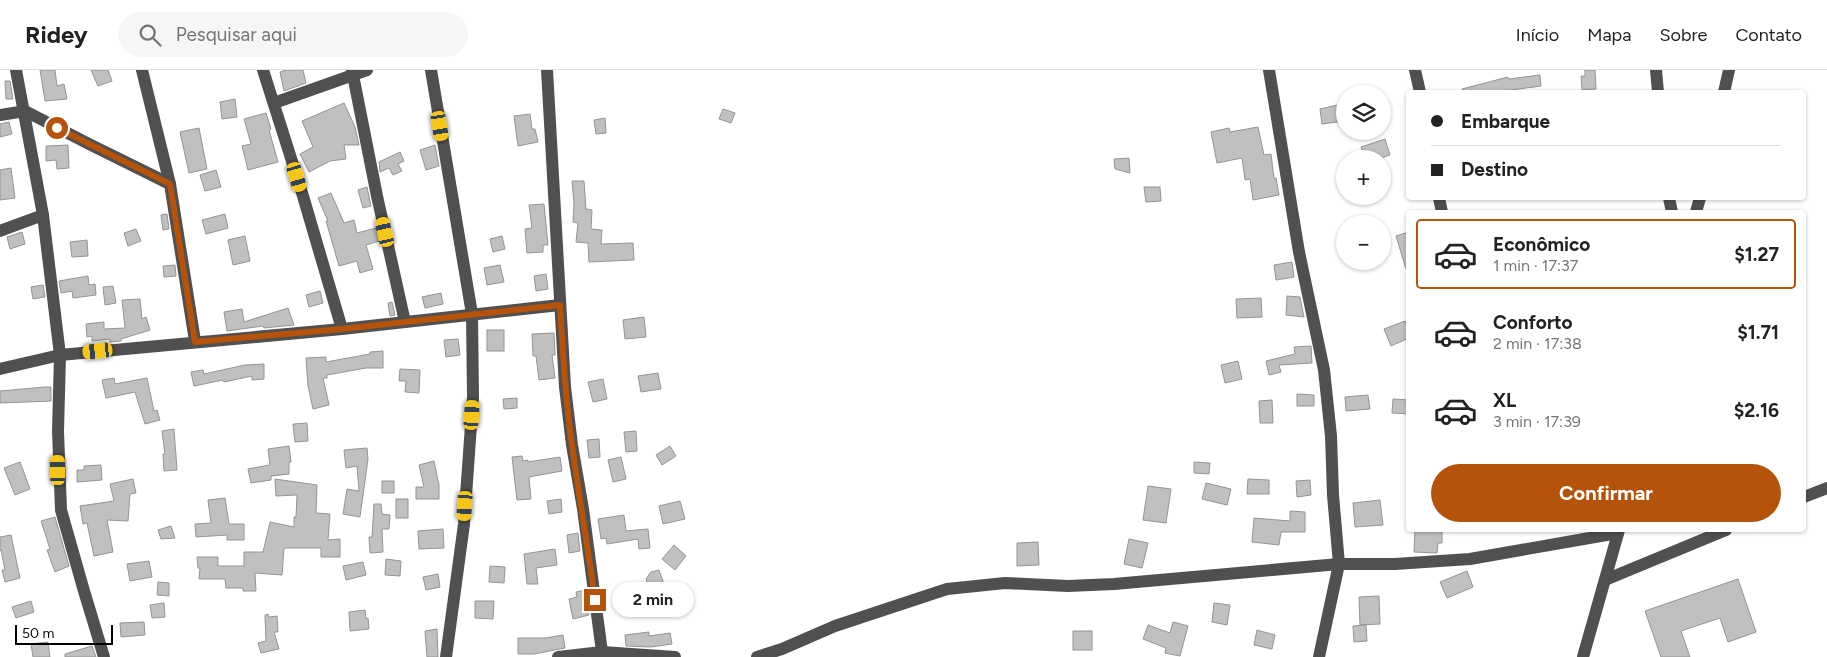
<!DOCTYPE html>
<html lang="pt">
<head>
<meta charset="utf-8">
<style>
  :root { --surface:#fff; --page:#f6f6f6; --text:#222; --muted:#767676; --line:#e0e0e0; --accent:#b45309 }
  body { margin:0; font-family:Figtree,sans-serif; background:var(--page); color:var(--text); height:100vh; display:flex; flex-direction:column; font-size:19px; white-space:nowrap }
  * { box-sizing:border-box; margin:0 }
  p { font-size:16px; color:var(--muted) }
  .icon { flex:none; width:28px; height:28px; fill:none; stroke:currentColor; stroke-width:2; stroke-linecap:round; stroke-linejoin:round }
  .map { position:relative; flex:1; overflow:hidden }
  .side { position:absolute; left:1406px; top:140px; width:400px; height:322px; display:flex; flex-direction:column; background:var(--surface); border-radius:5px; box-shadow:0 1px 4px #0004 }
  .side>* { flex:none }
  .top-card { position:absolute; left:1406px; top:20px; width:400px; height:110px; border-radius:5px; box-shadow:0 1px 4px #0004; display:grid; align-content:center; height:110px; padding:0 25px; background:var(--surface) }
  .fabs { position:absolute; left:1336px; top:15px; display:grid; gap:10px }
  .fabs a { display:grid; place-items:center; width:55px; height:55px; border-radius:50%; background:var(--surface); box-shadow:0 1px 4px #0004; font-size:25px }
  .scale { position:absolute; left:15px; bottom:12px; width:98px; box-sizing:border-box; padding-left:5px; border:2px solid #000; border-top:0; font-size:14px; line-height:18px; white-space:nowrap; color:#000; -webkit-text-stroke:4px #fff; paint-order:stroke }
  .end { position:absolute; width:22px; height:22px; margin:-11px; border:6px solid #b45309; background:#fff; box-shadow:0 0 0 2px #fff }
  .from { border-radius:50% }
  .bubble { position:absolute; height:35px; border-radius:18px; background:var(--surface); box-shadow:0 1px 4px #0004; font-size:16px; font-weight:700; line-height:35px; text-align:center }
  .car { position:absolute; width:15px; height:30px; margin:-15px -8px; border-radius:6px; box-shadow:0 0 4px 1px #0007; background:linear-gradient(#f5c518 24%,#345 0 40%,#f5c518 0 76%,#345 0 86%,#f5c518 0) }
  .top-card b { display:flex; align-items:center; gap:18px; height:48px; font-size:19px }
  .top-card b+b { border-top:1px solid var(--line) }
  .top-card i { width:12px; height:12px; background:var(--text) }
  ul { padding:9px 0 0; list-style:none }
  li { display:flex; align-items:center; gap:15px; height:70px; margin:0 10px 8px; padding:0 15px; border:2px solid transparent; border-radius:5px }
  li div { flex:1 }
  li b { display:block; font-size:19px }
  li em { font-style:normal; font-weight:700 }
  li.on { border-color:var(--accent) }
  li>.icon { width:45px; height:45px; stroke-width:1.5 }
  .primary-button { display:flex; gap:10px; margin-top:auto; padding:10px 25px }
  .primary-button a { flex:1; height:58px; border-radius:30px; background:var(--accent); color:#fff; font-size:20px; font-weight:700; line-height:58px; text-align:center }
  header { display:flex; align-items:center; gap:30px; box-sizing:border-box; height:70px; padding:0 25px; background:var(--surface); border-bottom:1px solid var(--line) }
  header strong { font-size:24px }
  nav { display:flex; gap:28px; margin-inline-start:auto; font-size:18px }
  .search { width:350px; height:45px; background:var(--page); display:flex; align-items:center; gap:12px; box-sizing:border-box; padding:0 18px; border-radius:28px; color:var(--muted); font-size:19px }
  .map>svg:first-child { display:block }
  .building { fill:#c0c0c0; stroke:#949494 }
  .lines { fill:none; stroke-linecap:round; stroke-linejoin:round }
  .minor { stroke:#505050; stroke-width:12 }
  .route { stroke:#b45309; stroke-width:6 }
</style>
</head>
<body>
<header>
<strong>Ridey</strong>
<div class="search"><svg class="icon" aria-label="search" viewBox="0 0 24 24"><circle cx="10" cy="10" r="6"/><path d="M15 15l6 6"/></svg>Pesquisar aqui</div>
<nav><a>Início</a><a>Mapa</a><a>Sobre</a><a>Contato</a></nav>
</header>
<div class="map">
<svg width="1827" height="587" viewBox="0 0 1827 587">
  <rect width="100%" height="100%" fill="#fff"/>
  <g class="building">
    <polygon points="40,0 55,0 57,16 64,14 67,29 45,31"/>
    <polygon points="91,0 108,0 112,11 98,16"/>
    <polygon points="286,0 303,0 306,13 284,21 280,2"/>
    <polygon points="1585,0 1595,0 1596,19 1582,20 1581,6 1585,6"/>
    <polygon points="1540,5 1541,16 1511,20 1512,22 1463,22 1462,19 1508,7 1509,9"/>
    <polygon points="5,11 10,11 13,29 6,29"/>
    <polygon points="235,29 237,47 222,49 220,32"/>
    <polygon points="344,33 355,57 359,75 344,75 346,89 330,91 309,102 300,84 313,77 302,51"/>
    <polygon points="1342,34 1345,51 1322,54 1320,39"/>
    <polygon points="723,39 735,43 731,53 719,49"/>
    <polygon points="266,43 271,59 269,60 278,92 248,100 242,76 251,74 244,49"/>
    <polygon points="530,44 532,59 535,59 538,72 518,76 514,46"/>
    <polygon points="605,48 606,63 596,64 594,50"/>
    <polygon points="9,52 12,64 0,67 0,54"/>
    <polygon points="1258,57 1264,85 1271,84 1274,108 1276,108 1279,125 1253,130 1250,109 1245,110 1242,88 1217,93 1211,62 1229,58 1230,62"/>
    <polygon points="199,58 207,99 189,103 180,62"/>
    <polygon points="1385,69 1390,85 1378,89 1365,89 1361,77"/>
    <polygon points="68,75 69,98 57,99 56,90 46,91 46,76"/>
    <polygon points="435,75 439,96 426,100 420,80"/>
    <polygon points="400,82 404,91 398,94 402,101 393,105 389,98 380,102 379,92"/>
    <polygon points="1129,88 1130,103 1115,99 1114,89"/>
    <polygon points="11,98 15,128 0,130 0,100"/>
    <polygon points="216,100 221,117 205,121 200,105"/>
    <polygon points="572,111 584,111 586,139 592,140 591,159 602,160 601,174 633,173 634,190 589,192 588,173 576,172 578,153 573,152 574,133"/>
    <polygon points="367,117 371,136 363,138 358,120"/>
    <polygon points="1144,117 1160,117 1161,131 1146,132"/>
    <polygon points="331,123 344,153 354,150 357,163 376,158 379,171 366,175 373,199 360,203 357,191 339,196 326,151 328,151 318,128"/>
    <polygon points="544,134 548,175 543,175 543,182 527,183 525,159 532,158 529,135"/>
    <polygon points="167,144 169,159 163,160 161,145"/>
    <polygon points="225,144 228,158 206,164 202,150"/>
    <polygon points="136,159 141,171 128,176 124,163"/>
    <polygon points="22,162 25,174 10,179 7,167"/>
    <polygon points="1409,162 1409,199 1406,199 1396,166"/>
    <polygon points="245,166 250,191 233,195 228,170"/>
    <polygon points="502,166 505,179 493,182 490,169"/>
    <polygon points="87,170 88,186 72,187 70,172"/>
    <polygon points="1292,192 1294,207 1276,210 1274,195"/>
    <polygon points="175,195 176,206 164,207 163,196"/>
    <polygon points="500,195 504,212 487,215 484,198"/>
    <polygon points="546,204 548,219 536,221 534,206"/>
    <polygon points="88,206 89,215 95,214 96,225 73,228 72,221 61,223 59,211"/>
    <polygon points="43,215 45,227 33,229 31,217"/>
    <polygon points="113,216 116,233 105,235 103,217"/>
    <polygon points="320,221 323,233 309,237 306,225"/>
    <polygon points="441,223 443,234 425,238 422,227"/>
    <polygon points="1287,226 1300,227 1304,247 1286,245"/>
    <polygon points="1261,228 1262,247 1237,248 1236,229"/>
    <polygon points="140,229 142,249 146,247 150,260 121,269 121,271 110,272 110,269 92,271 92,266 87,267 86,254 104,252 104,259 125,258 122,230"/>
    <polygon points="392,232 395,245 390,246 388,233"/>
    <polygon points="288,238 294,255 264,258 263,256 227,261 224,242 242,239 244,252"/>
    <polygon points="644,247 646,267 625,269 623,250"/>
    <polygon points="1405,251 1409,262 1409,268 1391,276 1384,259"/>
    <rect x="487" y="260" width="17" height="21"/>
    <polygon points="554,263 555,285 552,285 555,308 539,310 536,286 533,286 532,264"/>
    <polygon points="458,269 460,285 446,287 444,270"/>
    <polygon points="1311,276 1312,293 1279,295 1281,302 1269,305 1266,291 1295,284 1294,277"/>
    <polygon points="383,281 383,298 366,298 327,305 327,308 323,308 329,335 313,339 308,316 306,288 326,287 326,292 370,284 370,282"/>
    <polygon points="1238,291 1242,309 1225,313 1221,295"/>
    <polygon points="264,294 264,309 252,310 252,306 224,312 223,310 194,316 191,302 203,300 204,304 245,295"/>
    <polygon points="400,299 420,300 419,323 405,322 406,311 399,311"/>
    <polygon points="658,303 661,319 641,322 638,306"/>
    <polygon points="114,308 115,314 147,308 154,341 157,340 160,350 145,354 135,322 106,328 102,310"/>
    <polygon points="603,309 607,329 593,332 588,312"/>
    <polygon points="45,317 51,317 51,331 0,333 0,321"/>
    <polygon points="1297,324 1314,325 1314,336 1297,336"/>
    <polygon points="1368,325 1370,339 1346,341 1345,327"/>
    <polygon points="517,328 517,338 504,339 503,329"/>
    <polygon points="1393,329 1409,330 1409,344 1392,343"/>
    <polygon points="1272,330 1273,353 1260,353 1259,331"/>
    <polygon points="307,353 308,371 295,372 293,354"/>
    <polygon points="174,359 177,400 164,401 163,384 165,384 162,361"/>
    <polygon points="636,361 637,381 626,382 624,362"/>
    <polygon points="599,369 600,387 589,388 587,370"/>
    <polygon points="289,376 291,392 289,392 289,404 271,406 271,410 251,413 248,399 270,395 268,379"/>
    <polygon points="670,376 676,386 662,395 656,385"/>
    <polygon points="367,378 368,389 360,447 343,444 347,419 359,421 357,396 346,398 344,380"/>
    <polygon points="522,386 523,391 528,390 528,392 560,387 562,401 529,407 531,429 517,430 512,387"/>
    <polygon points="621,387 626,409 613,412 608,390"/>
    <polygon points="434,391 439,415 439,429 416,429 416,417 424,417 419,395"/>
    <polygon points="20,392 30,419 15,425 4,398"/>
    <polygon points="1194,392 1210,393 1209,404 1194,403"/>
    <polygon points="101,395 102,410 77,412 77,400 84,400 84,396"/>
    <polygon points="133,409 136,423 130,424 128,451 107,450 113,482 94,486 87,453 83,454 80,436 114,431 110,414"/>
    <polygon points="275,409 317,415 316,443 330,444 328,470 340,469 340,487 321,487 321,478 284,478 282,505 255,503 256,521 243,521 243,518 226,518 225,509 199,509 200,498 198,498 197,487 218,487 218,496 244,496 244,482 263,482 270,452 294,457 294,447 296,447 297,425 276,426"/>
    <polygon points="1248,409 1269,410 1269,424 1247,424"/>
    <polygon points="1310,410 1311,425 1297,427 1296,411"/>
    <rect x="382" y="411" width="12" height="12"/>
    <polygon points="1206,413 1231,419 1227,435 1202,429"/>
    <polygon points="1148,416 1171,419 1166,453 1143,450"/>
    <polygon points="225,428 229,454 244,454 244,470 227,470 227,465 196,467 195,454 211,453 208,430"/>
    <rect x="396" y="429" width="12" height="19"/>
    <polygon points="561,429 562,442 549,444 547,431"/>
    <polygon points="1380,430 1383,455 1355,457 1353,433"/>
    <polygon points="680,431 685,449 663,454 659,436"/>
    <polygon points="374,434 381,434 382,444 390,445 389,459 382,459 383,482 370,483 369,467 372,467"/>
    <polygon points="1290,441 1305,442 1305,462 1281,462 1279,475 1252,472 1254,448 1290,451"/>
    <polygon points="624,445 626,461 648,459 650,478 639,479 638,469 607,474 606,468 601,469 598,449"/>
    <polygon points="55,447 69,496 55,502 47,480 50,479 41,451"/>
    <polygon points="171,456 175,468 161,469 158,460"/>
    <polygon points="443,459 444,478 419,479 418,461"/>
    <polygon points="1415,460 1442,460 1442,473 1438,473 1437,483 1414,482"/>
    <polygon points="578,463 580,481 569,483 567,465"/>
    <polygon points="11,465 20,508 5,512 2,500 5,500 1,480 0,481 0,467"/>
    <polygon points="1129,469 1148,473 1142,498 1124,494"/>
    <polygon points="1038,472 1039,495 1017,496 1017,473"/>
    <polygon points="674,475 686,486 675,500 662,489"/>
    <polygon points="555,479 557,495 536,498 538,514 527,514 524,484"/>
    <polygon points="386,489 401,491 400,506 385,505"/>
    <polygon points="149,491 152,507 130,511 127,494"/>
    <polygon points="363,492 366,505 346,510 343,496"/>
    <polygon points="490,496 505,497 504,513 489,512"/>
    <polygon points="659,500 665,517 650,522 646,509 651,502"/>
    <polygon points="1467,501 1473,517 1447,528 1440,512"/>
    <polygon points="438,504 440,517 426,520 423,507"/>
    <polygon points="1738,509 1756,562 1728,572 1720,548 1681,561 1690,587 1661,587 1645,541"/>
    <polygon points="158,512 169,513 169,526 157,525"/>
    <polygon points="586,520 589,545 573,549 569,529 577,527 576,522"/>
    <polygon points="1379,526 1380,554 1360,555 1359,527"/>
    <polygon points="31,531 34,542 16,548 12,537"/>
    <polygon points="475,531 494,531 493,549 475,548"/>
    <polygon points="164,533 165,547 152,548 150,535"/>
    <polygon points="1214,533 1230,535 1227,555 1212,552"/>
    <polygon points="365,540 366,549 368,548 369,559 350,561 349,542"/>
    <polygon points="268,544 269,547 277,546 278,562 274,562 279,579 261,583 258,573 266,571 265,545"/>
    <polygon points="144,552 145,565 121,567 120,553"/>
    <polygon points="1173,552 1188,556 1180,586 1165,583 1166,578 1143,569 1148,555 1170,563"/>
    <polygon points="1366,555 1367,571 1354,572 1353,556"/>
    <polygon points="437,559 438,587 427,587 425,561"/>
    <polygon points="1257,560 1275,565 1272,579 1254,575"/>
    <rect x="1073" y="561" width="19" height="19"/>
    <polygon points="649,562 649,566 670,563 672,574 651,577 626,576 625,565"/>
    <polygon points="563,565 565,578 534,584 518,584 518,568 546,568"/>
    <polygon points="48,572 50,587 33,587 31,574"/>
    <polygon points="92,576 96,587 65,587 65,584"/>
  </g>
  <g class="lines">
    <g class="minor">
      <polyline points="16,0 43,145 60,285 58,361 61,440 84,521 104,587"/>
      <polyline points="142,0 170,114 195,271"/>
      <polyline points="263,0 303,126 342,259"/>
      <polyline points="352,0 377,126 405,252"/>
      <polyline points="431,0 472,244 473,327 464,454 446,587"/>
      <polyline points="547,0 565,317 572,375 583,439 602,582 558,587"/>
      <polyline points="1269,0 1299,182 1324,300 1331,366 1333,425 1339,494 1319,587"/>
      <polyline points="1415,0 1420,22"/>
      <polyline points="1656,0 1658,22"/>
      <polyline points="1724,22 1729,0"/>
      <polyline points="274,33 367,0"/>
      <polyline points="0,45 25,41 89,74 170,114"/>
      <polyline points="1439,128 1442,142"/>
      <polyline points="1669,128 1672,142"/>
      <polyline points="1696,142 1700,128"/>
      <polyline points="0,161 43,145"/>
      <polyline points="0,299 60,285 342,259 560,235"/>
      <polyline points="1804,427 1827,418"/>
      <polyline points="1605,510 1726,460"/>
      <polyline points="602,582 675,587"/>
      <polyline points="757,587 782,579 835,556 947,519 1005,513 1068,516 1114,514 1339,494 1395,494 1470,489 1618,463"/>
      <polyline points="1583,587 1619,460"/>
    </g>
  </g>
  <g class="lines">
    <path class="route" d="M57,58L170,114L195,272L342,259L560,235C563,282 565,329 572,375C579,427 588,478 595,530"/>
  </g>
</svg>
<div class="fabs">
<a><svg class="icon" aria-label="layers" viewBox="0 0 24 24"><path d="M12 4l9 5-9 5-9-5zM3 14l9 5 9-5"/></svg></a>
<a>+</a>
<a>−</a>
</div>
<div class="scale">50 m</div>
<i class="end from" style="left:57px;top:58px"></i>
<i class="end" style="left:595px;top:530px"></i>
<div class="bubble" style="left:612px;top:512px;width:82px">2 min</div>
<i class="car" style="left:440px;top:56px;rotate:171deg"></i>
<i class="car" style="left:297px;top:107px;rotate:163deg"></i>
<i class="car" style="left:385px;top:162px;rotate:347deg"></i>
<i class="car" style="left:98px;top:281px;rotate:264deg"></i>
<i class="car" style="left:472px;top:345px;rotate:4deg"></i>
<i class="car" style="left:58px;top:400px;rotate:359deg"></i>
<i class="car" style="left:465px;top:436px;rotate:184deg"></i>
<div class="top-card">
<b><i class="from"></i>Embarque</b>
<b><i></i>Destino</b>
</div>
<section class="side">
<ul>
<li class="on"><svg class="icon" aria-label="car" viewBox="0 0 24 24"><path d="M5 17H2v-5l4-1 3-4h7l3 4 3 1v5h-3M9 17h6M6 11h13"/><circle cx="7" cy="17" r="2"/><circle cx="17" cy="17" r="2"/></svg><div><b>Econômico</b><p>1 min · 17:37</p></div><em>$1.27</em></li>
<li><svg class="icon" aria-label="car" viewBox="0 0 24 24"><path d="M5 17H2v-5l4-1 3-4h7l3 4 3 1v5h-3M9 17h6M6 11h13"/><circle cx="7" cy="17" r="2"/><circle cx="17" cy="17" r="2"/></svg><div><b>Conforto</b><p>2 min · 17:38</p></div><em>$1.71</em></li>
<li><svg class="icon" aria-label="car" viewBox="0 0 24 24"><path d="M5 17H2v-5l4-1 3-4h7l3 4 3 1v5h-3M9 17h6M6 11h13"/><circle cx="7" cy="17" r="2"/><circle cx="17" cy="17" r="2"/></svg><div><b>XL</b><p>3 min · 17:39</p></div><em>$2.16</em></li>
</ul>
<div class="primary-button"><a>Confirmar</a></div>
</section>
</div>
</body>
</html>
